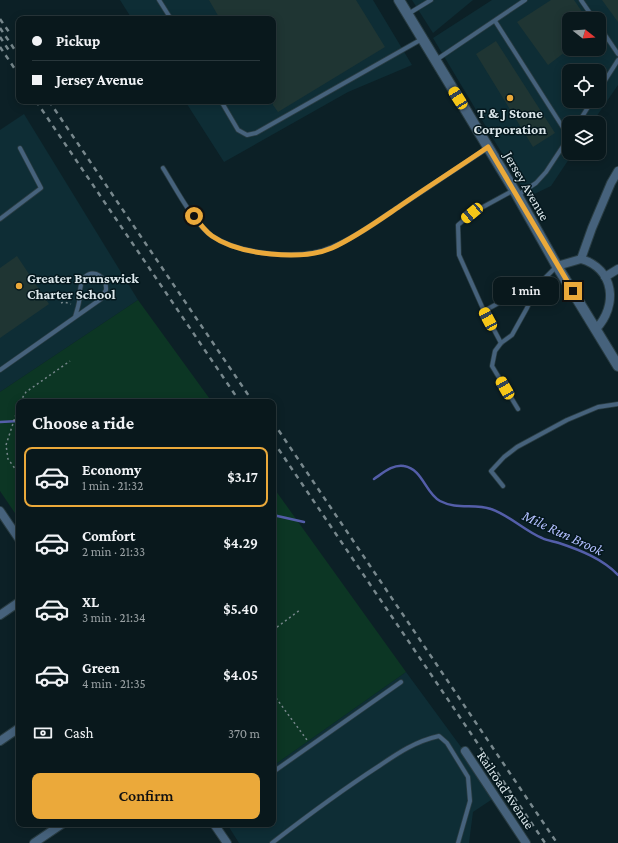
<!DOCTYPE html>
<html lang="en">
<head>
<meta charset="utf-8">
<style>
  :root { --surface:#09181c; --page:#122125; --text:#f1f3f6; --muted:#99a0a3; --line:#29373b; --accent:#eba93a }
  body { margin:0; font-family:"Crimson Pro",serif; background:var(--page); color:var(--text); height:100vh; display:flex; flex-direction:column; font-size:15px; white-space:nowrap }
  * { box-sizing:border-box; margin:0 }
  p { font-size:13px; color:var(--muted) }
  .icon { flex:none; width:22px; height:22px; fill:none; stroke:currentColor; stroke-width:2; stroke-linecap:round; stroke-linejoin:round }
  .map { position:relative; flex:1; overflow:hidden }
  .drawer { position:absolute; left:16px; top:399px; width:260px; height:428px; display:flex; flex-direction:column; background:var(--surface); border-radius:8px; box-shadow:0 2px 10px #0003,0 0 0 1px var(--line) }
  .drawer>* { flex:none }
  .guide { position:absolute; left:16px; top:16px; width:260px; height:88px; border-radius:8px; box-shadow:0 2px 10px #0003,0 0 0 1px var(--line); display:grid; align-content:center; height:88px; padding:0 16px; background:var(--surface) }
  .needle { width:26px; rotate:107deg }
  .fabs { position:absolute; left:562px; top:12px; display:grid; gap:8px }
  .fabs a { display:grid; place-items:center; width:44px; height:44px; border-radius:8px; background:var(--surface); box-shadow:0 2px 10px #0003,0 0 0 1px var(--line); font-size:20px }
  .end { position:absolute; width:18px; height:18px; margin:-9px; border:5px solid #eba93a; background:#111; box-shadow:0 0 0 2px #111 }
  .from { border-radius:50% }
  .bubble { position:absolute; height:28px; border-radius:8px; background:var(--surface); box-shadow:0 2px 10px #0003,0 0 0 1px var(--line); font-size:13px; font-weight:600; line-height:28px; text-align:center }
  .car { position:absolute; width:12px; height:24px; margin:-12px -6px; border-radius:5px; box-shadow:0 0 3px 1px #0007; background:linear-gradient(#f5c518 24%,#345 0 40%,#f5c518 0 76%,#345 0 86%,#f5c518 0) }
  .guide b { display:flex; align-items:center; gap:14px; height:38px; font-size:15px }
  .guide b+b { border-top:1px solid var(--line) }
  .guide i { width:10px; height:10px; background:var(--text) }
  ul { padding:0; list-style:none }
  li { display:flex; align-items:center; gap:12px; height:60px; margin:0 8px 6px; padding:0 8px; border:2px solid transparent; border-radius:8px }
  li div { flex:1 }
  li b { display:block; font-size:15px }
  li em { font-style:normal; font-weight:600 }
  li.on { border-color:var(--accent) }
  li>.icon { width:36px; height:36px; stroke-width:1.5 }
  h2 { padding:0 16px; font-size:18px; line-height:48px }
  .pay { display:flex; align-items:center; gap:10px; height:44px; padding:0 16px; font-size:15px }
  .pay p { margin-inline-start:auto }
  .primary-button { display:flex; gap:8px; margin-top:auto; padding:8px 16px }
  .primary-button a { flex:1; height:46px; border-radius:8px; background:var(--accent); color:#111; font-size:16px; font-weight:600; line-height:46px; text-align:center }
  .map>svg:first-child { display:block }
  .built { fill:#0e2d35; fill-rule:evenodd }
  .green { fill:#0c3624 }
  .lines { fill:none; stroke-linecap:round; stroke-linejoin:round }
  .stream { stroke:#545ea9; stroke-width:2.5 }
  .building { fill:#1f3533 }
  .service-casing { stroke:#293c42; stroke-width:5.5 }
  .minor-casing { stroke:#293c42; stroke-width:10 }
  .tertiary-casing { stroke:#293c42; stroke-width:12 }
  .path { stroke:#76868b; stroke-width:1.5; stroke-dasharray:2 3; stroke-linecap:butt }
  .service { stroke:#46627c; stroke-width:4 }
  .minor { stroke:#46627c; stroke-width:8 }
  .tertiary { stroke:#46627c; stroke-width:10 }
  .rail { stroke:#78888d; stroke-width:2.5; stroke-dasharray:5 5; stroke-linecap:butt }
  .route { stroke:#eba93a; stroke-width:5 }
  .poi-dot { fill:#eba93a; stroke:#04171d; stroke-width:1.5 }
  .labels { text-anchor:middle; dominant-baseline:central; stroke-width:3; stroke-linejoin:round; paint-order:stroke }
  .poi-label { font-size:14px; font-weight:bold; fill:#dbe7eb; stroke:#04171d }
  .street-label { font-size:14px; fill:#dbe7eb; stroke:#04171d }
  .water-label { font-size:15px; font-style:italic; fill:#b1befc; stroke:#04171d }
</style>
</head>
<body>
<div class="map">
<svg width="618" height="843" viewBox="0 0 618 843">
  <rect width="100%" height="100%" fill="#0c2026"/>
  <g class="built">
    <polygon points="120,0 373,0 412,65 348,92 224,162 185,101 273,101 273,19 132,19"/>
    <polygon points="412,0 473,0 433,33"/>
    <path d="M492,0H618V85L592,123H569V153H573L551,186L528,197L433,38ZM569,19H599V49H569ZM569,71H599V101H569Z"/>
    <polygon points="24,114 138,300 0,392 0,130"/>
    <polygon points="406,672 497,796 473,812 469,843 239,843 227,824 273,824 273,766"/>
  </g>
  <g class="green">
    <polygon points="138,300 212,402 19,402 19,519 0,491 0,392"/>
    <polygon points="273,487 406,672 273,766"/>
  </g>
  <g class="lines">
    <g class="stream">
      <polyline points="0,422 19,421"/>
      <path d="M374,479C383,473 393,464 404,466C423,469 425,493 440,501C457,510 475,503 491,509C509,515 525,531 542,538C547,541 554,541 559,543C580,550 603,559 618,575"/>
      <polyline points="273,515 304,522"/>
    </g>
  </g>
  <g class="building">
    <polygon points="209,0 356,0 385,47 278,112 273,105 273,19 220,19"/>
    <polygon points="551,0 574,0 587,19 569,19 569,49 548,65 517,22"/>
    <polygon points="602,0 618,0 618,22"/>
    <polygon points="496,41 555,133 533,147 476,54"/>
    <polygon points="17,256 49,304 0,338 0,268"/>
  </g>
  <g class="lines">
    <defs>
      <g id="service">
        <polyline points="159,0 171,19"/>
        <polyline points="581,0 594,19"/>
        <polyline points="408,14 431,0"/>
        <polyline points="495,21 569,137"/>
        <polyline points="599,26 618,54"/>
        <polyline points="436,60 525,0"/>
        <polyline points="599,90 618,60"/>
        <polyline points="221,101 238,130 247,135 256,133 422,39"/>
        <polyline points="578,123 592,101"/>
        <path d="M163,168C175,187 194,224 212,236C241,255 301,261 332,247C354,238 375,223 394,210C426,189 457,168 488,148"/>
        <polyline points="514,190 472,213 458,225 459,255 484,311 519,292 537,286 557,266"/>
        <polyline points="518,195 536,183 546,172 569,137"/>
        <polyline points="0,219 41,188 20,148"/>
        <polyline points="484,311 501,343"/>
        <path d="M0,370L101,299L106,290C107,278 94,267 84,278C78,286 81,294 79,302C78,308 76,313 75,317"/>
        <polyline points="518,409 492,366 495,351 501,343 512,335 527,308 537,286"/>
        <polyline points="503,486 491,471 504,457 517,447 567,420 598,407 618,404"/>
        <polyline points="273,772 401,682"/>
        <path d="M272,843C307,816 342,790 379,766C398,753 416,741 439,736L447,743L468,777L470,801L458,843"/>
      </g>
      <g id="minor">
        <polyline points="581,259 592,228 611,183 618,171"/>
        <path d="M557,266L581,259C615,269 618,306 596,329"/>
        <polyline points="605,277 618,269"/>
        <polyline points="0,511 19,539"/>
        <polyline points="0,615 19,602"/>
        <polyline points="0,741 19,728"/>
        <polyline points="465,751 526,843"/>
        <polyline points="214,824 227,843"/>
        <polyline points="34,843 62,824"/>
      </g>
      <polyline id="tertiary" points="399,0 517,195 557,266 618,366"/>
    </defs>
    <use href="#service" class="service-casing"/>
    <use href="#minor" class="minor-casing"/>
    <use href="#tertiary" class="tertiary-casing"/>
    <g class="path">
      <polyline points="61,303 64,302 71,304"/>
      <polyline points="20,402 26,392 70,361"/>
      <polyline points="19,405 6,445 8,459 19,474"/>
      <polyline points="273,630 300,610"/>
      <polyline points="273,694 307,740"/>
    </g>
    <use href="#service" class="service"/>
    <use href="#minor" class="minor"/>
    <use href="#tertiary" class="tertiary"/>
    <g class="rail">
      <polyline points="0,19 9,32"/>
      <polyline points="0,28 19,56"/>
      <polyline points="0,37 10,52"/>
      <polyline points="0,47 19,75"/>
      <polyline points="36,101 240,402"/>
      <polyline points="49,101 253,402"/>
      <polyline points="273,422 557,843"/>
      <polyline points="273,441 545,843"/>
    </g>
  </g>
  <g class="lines">
    <path class="route" d="M194,216C199,223 205,231 212,236C239,255 302,261 332,248C356,237 378,221 400,206C429,186 459,167 488,147L573,291"/>
  </g>
  <g class="poi-dot">
    <circle cx="510" cy="98" r="4"/>
    <circle cx="19" cy="286" r="4"/>
  </g>
  <g class="labels">
    <g class="poi-label">
      <text x="510" y="113">T &amp; J Stone<tspan x="510" dy="16">Corporation</tspan></text>
      <text x="27" y="278" text-anchor="start">Greater Brunswick<tspan x="27" dy="16">Charter School</tspan></text>
    </g>
    <g class="street-label">
      <text transform="translate(527 186) rotate(60)">Jersey Avenue</text>
      <text transform="translate(506 790) rotate(56)">Railroad Avenue</text>
    </g>
    <g class="water-label">
      <text transform="translate(563 533) rotate(25)">Mile Run Brook</text>
    </g>
  </g>
</svg>
<div class="fabs">
<a><svg class="needle" viewBox="-14 -14 28 28"><path d="M0-13l5 13h-10z" fill="#e53935"/><path d="M0 13l5-13h-10z" fill="#99a0a3"/></svg></a>
<a><svg class="icon" aria-label="locate" viewBox="0 0 24 24"><circle cx="12" cy="12" r="6"/><path d="M12 2v4M12 18v4M2 12h4M18 12h4"/></svg></a>
<a><svg class="icon" aria-label="layers" viewBox="0 0 24 24"><path d="M12 4l9 5-9 5-9-5zM3 14l9 5 9-5"/></svg></a>
</div>
<i class="end from" style="left:194px;top:216px"></i>
<i class="end" style="left:573px;top:291px"></i>
<div class="bubble" style="left:493px;top:277px;width:66px">1 min</div>
<i class="car" style="left:458px;top:98px;rotate:328deg"></i>
<i class="car" style="left:472px;top:213px;rotate:230deg"></i>
<i class="car" style="left:488px;top:319px;rotate:332deg"></i>
<i class="car" style="left:505px;top:388px;rotate:330deg"></i>
<div class="guide">
<b><i class="from"></i>Pickup</b>
<b><i></i>Jersey Avenue</b>
</div>
<section class="drawer">
<h2>Choose a ride</h2>
<ul>
<li class="on"><svg class="icon" aria-label="car" viewBox="0 0 24 24"><path d="M5 17H2v-5l4-1 3-4h7l3 4 3 1v5h-3M9 17h6M6 11h13"/><circle cx="7" cy="17" r="2"/><circle cx="17" cy="17" r="2"/></svg><div><b>Economy</b><p>1 min · 21:32</p></div><em>$3.17</em></li>
<li><svg class="icon" aria-label="car" viewBox="0 0 24 24"><path d="M5 17H2v-5l4-1 3-4h7l3 4 3 1v5h-3M9 17h6M6 11h13"/><circle cx="7" cy="17" r="2"/><circle cx="17" cy="17" r="2"/></svg><div><b>Comfort</b><p>2 min · 21:33</p></div><em>$4.29</em></li>
<li><svg class="icon" aria-label="car" viewBox="0 0 24 24"><path d="M5 17H2v-5l4-1 3-4h7l3 4 3 1v5h-3M9 17h6M6 11h13"/><circle cx="7" cy="17" r="2"/><circle cx="17" cy="17" r="2"/></svg><div><b>XL</b><p>3 min · 21:34</p></div><em>$5.40</em></li>
<li><svg class="icon" aria-label="car" viewBox="0 0 24 24"><path d="M5 17H2v-5l4-1 3-4h7l3 4 3 1v5h-3M9 17h6M6 11h13"/><circle cx="7" cy="17" r="2"/><circle cx="17" cy="17" r="2"/></svg><div><b>Green</b><p>4 min · 21:35</p></div><em>$4.05</em></li>
</ul>
<div class="pay"><svg class="icon" aria-label="cash" viewBox="0 0 24 24"><path d="M3 7h18v10H3z"/><circle cx="12" cy="12" r="2"/></svg>Cash<p>370 m</p></div>
<div class="primary-button"><a>Confirm</a></div>
</section>
</div>
</body>
</html>
